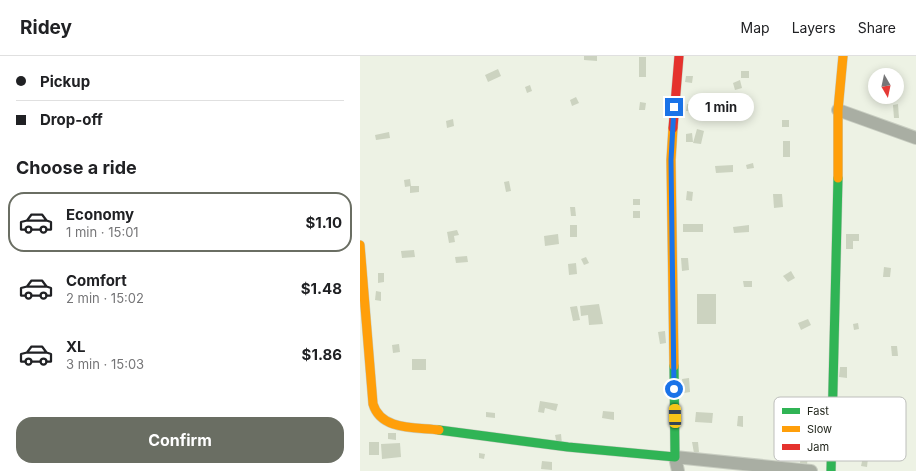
<!DOCTYPE html>
<html lang="en">
<head>
<meta charset="utf-8">
<style>
  :root { --surface:#fff; --page:#f2f2f2; --text:#202124; --muted:#757577; --line:#e0e0e0; --accent:#6a6e63 }
  body { margin:0; font-family:Inter,sans-serif; background:var(--page); color:var(--text); height:100vh; display:flex; flex-direction:column; font-size:15px; white-space:nowrap }
  * { box-sizing:border-box; margin:0 }
  p { font-size:13px; color:var(--muted) }
  .icon { flex:none; width:22px; height:22px; fill:none; stroke:currentColor; stroke-width:2; stroke-linecap:round; stroke-linejoin:round }
  .map { position:relative; flex:1; overflow:hidden }
  .panel { display:flex; flex-direction:column; background:var(--surface); width:360px }
  .panel>* { flex:none }
  .guide { display:grid; align-content:center; height:88px; padding:0 16px; background:var(--surface) }
  .needle { width:26px; rotate:171deg }
  .controls { position:absolute; left:508px; top:12px; display:grid; gap:8px }
  .controls a { display:grid; place-items:center; width:36px; height:36px; border-radius:50%; background:var(--surface); box-shadow:0 2px 10px #0003; font-size:20px }
  .end { position:absolute; width:18px; height:18px; margin:-9px; border:5px solid #1a73e8; background:#fff; box-shadow:0 0 0 2px #fff }
  .from { border-radius:50% }
  .bubble { position:absolute; height:28px; border-radius:14px; background:var(--surface); box-shadow:0 2px 10px #0003; font-size:13px; font-weight:700; line-height:28px; text-align:center }
  .car { position:absolute; width:12px; height:24px; margin:-12px -6px; border-radius:5px; box-shadow:0 0 3px 1px #0007; background:linear-gradient(#f5c518 24%,#345 0 40%,#f5c518 0 76%,#345 0 86%,#f5c518 0) }
  .guide b { display:flex; align-items:center; gap:14px; height:38px; font-size:15px }
  .guide b+b { border-top:1px solid var(--line) }
  .guide i { width:10px; height:10px; background:var(--text) }
  ul { padding:0; list-style:none }
  li { display:flex; align-items:center; gap:12px; height:60px; margin:0 8px 6px; padding:0 8px; border:2px solid transparent; border-radius:16px }
  li div { flex:1 }
  li b { display:block; font-size:15px }
  li em { font-style:normal; font-weight:700 }
  li.selected { border-color:var(--accent) }
  li>.icon { width:36px; height:36px; stroke-width:1.5 }
  h2 { padding:0 16px; font-size:18px; line-height:48px }
  .button { display:flex; gap:8px; margin-top:auto; padding:8px 16px }
  .button a { flex:1; height:46px; border-radius:16px; background:var(--accent); color:#fff; font-size:16px; font-weight:700; line-height:46px; text-align:center }
  header { display:flex; align-items:center; gap:24px; box-sizing:border-box; height:56px; padding:0 20px; background:var(--surface); border-bottom:1px solid var(--line) }
  header strong { font-size:19px }
  nav { display:flex; gap:22px; margin-inline-start:auto; font-size:14px }
  main { display:flex; flex:1; min-height:0 }
  .map>svg:first-child { display:block }
  .building { fill:#ccd3c0 }
  .lines { fill:none; stroke-linecap:round; stroke-linejoin:round }
  .street-casing { stroke:#c8cdc1; stroke-width:14 }
  .fast-casing { stroke:#c8cdc1; stroke-width:10 }
  .slow-casing { stroke:#c8cdc1; stroke-width:10 }
  .jam-casing { stroke:#c8cdc1; stroke-width:10 }
  .street { stroke:#a9aea3; stroke-width:12 }
  .fast { stroke:#30b455; stroke-width:9 }
  .slow { stroke:#ff9f0a; stroke-width:9 }
  .jam { stroke:#e5322d; stroke-width:9 }
  .route { stroke:#1a73e8; stroke-width:5 }
  .key { fill:#fff; stroke:#bdbebb; stroke-width:1 }
  .key-label { font-size:11px; fill:#23271d }
</style>
</head>
<body>
<header>
<strong>Ridey</strong>
<nav><a>Map</a><a>Layers</a><a>Share</a></nav>
</header>
<main>
<section class="panel">
<div class="guide">
<b><i class="from"></i>Pickup</b>
<b><i></i>Drop-off</b>
</div>
<h2>Choose a ride</h2>
<ul>
<li class="selected"><svg class="icon" aria-label="car" viewBox="0 0 24 24"><path d="M5 17H2v-5l4-1 3-4h7l3 4 3 1v5h-3M9 17h6M6 11h13"/><circle cx="7" cy="17" r="2"/><circle cx="17" cy="17" r="2"/></svg><div><b>Economy</b><p>1 min · 15:01</p></div><em>$1.10</em></li>
<li><svg class="icon" aria-label="car" viewBox="0 0 24 24"><path d="M5 17H2v-5l4-1 3-4h7l3 4 3 1v5h-3M9 17h6M6 11h13"/><circle cx="7" cy="17" r="2"/><circle cx="17" cy="17" r="2"/></svg><div><b>Comfort</b><p>2 min · 15:02</p></div><em>$1.48</em></li>
<li><svg class="icon" aria-label="car" viewBox="0 0 24 24"><path d="M5 17H2v-5l4-1 3-4h7l3 4 3 1v5h-3M9 17h6M6 11h13"/><circle cx="7" cy="17" r="2"/><circle cx="17" cy="17" r="2"/></svg><div><b>XL</b><p>3 min · 15:03</p></div><em>$1.86</em></li>
</ul>
<div class="button"><a>Confirm</a></div>
</section>
<div class="map">
<svg width="556" height="415" viewBox="0 0 556 415">
  <rect width="100%" height="100%" fill="#edf2e4"/>
  <g class="building">
    <polygon points="224,0 237,0 237,5 224,4"/>
    <rect x="279" y="1" width="7" height="20"/>
    <polygon points="138,13 141,20 128,26 125,19"/>
    <rect x="381" y="15" width="8" height="7"/>
    <polygon points="326,20 333,20 332,27 325,26"/>
    <polygon points="380,24 382,32 375,34 373,27"/>
    <polygon points="170,29 172,35 167,37 165,31"/>
    <polygon points="216,41 219,47 212,50 210,44"/>
    <polygon points="280,46 286,47 285,54 279,54"/>
    <polygon points="327,48 339,49 339,56 326,55"/>
    <polygon points="538,48 539,62 534,62 533,49"/>
    <polygon points="93,63 94,70 87,72 86,65"/>
    <rect x="422" y="64" width="7" height="7"/>
    <polygon points="337,73 344,75 341,88 333,87"/>
    <polygon points="29,76 30,82 16,84 15,79"/>
    <polygon points="332,77 333,86 326,86 326,78"/>
    <rect x="423" y="85" width="7" height="16"/>
    <polygon points="393,107 394,112 387,113 386,109"/>
    <polygon points="373,109 373,116 356,117 355,110"/>
    <polygon points="50,123 51,130 45,131 44,124"/>
    <polygon points="149,125 151,135 146,136 144,126"/>
    <polygon points="50,130 59,130 59,136 50,137"/>
    <polygon points="327,135 333,136 332,145 326,144"/>
    <polygon points="413,138 422,138 423,151 414,152"/>
    <rect x="273" y="143" width="7" height="6"/>
    <polygon points="210,151 215,151 216,160 211,160"/>
    <rect x="273" y="155" width="7" height="7"/>
    <rect x="323" y="168" width="20" height="8"/>
    <rect x="210" y="169" width="7" height="12"/>
    <polygon points="389,169 389,176 374,177 373,171"/>
    <polygon points="97,174 99,179 94,180 95,186 89,187 87,176"/>
    <polygon points="198,178 199,188 185,190 184,180"/>
    <polygon points="486,178 499,178 499,185 493,185 493,193 486,193"/>
    <polygon points="54,194 55,201 42,202 41,195"/>
    <polygon points="107,200 108,206 96,207 95,201"/>
    <polygon points="226,201 229,207 224,209 221,203"/>
    <polygon points="321,202 328,202 329,214 322,215"/>
    <polygon points="216,207 217,218 209,219 208,208"/>
    <polygon points="524,211 531,212 530,221 523,221"/>
    <polygon points="431,215 435,222 428,226 423,220"/>
    <polygon points="18,217 24,217 24,226 18,227"/>
    <polygon points="383,225 392,225 392,231 384,231"/>
    <polygon points="16,235 21,236 21,245 15,244"/>
    <rect x="337" y="238" width="19" height="30"/>
    <polygon points="239,248 243,268 229,269 228,259 221,260 220,250"/>
    <polygon points="217,250 220,264 213,265 210,251"/>
    <polygon points="448,263 451,269 441,274 438,267"/>
    <polygon points="498,267 499,273 494,274 493,268"/>
    <polygon points="305,275 306,287 300,288 298,276"/>
    <polygon points="39,288 40,296 33,297 32,289"/>
    <polygon points="531,290 537,290 538,300 532,300"/>
    <rect x="52" y="303" width="14" height="11"/>
    <polygon points="480,311 487,311 487,322 479,321"/>
    <polygon points="329,322 330,336 324,337 322,323"/>
    <polygon points="180,345 198,348 196,355 185,352 184,357 178,356"/>
    <polygon points="243,355 254,356 254,364 242,362"/>
    <polygon points="126,356 135,357 135,362 126,361"/>
    <polygon points="336,356 353,357 352,367 335,366"/>
    <polygon points="378,360 383,360 383,371 377,370"/>
    <polygon points="28,377 36,377 36,384 28,383"/>
    <polygon points="201,378 202,388 197,389 195,379"/>
    <rect x="9" y="386" width="10" height="13"/>
    <polygon points="332,386 338,386 339,396 334,397"/>
    <polygon points="40,387 41,401 22,403 21,388"/>
    <polygon points="442,393 449,394 447,408 440,407"/>
    <polygon points="119,397 125,398 124,403 119,402"/>
    <polygon points="503,401 508,402 507,411 501,410"/>
    <polygon points="182,405 192,406 192,414 181,413"/>
  </g>
  <g class="lines">
    <defs>
      <g id="street">
        <polyline points="478,54 556,82"/>
        <polyline points="318,415 315,401 451,415"/>
      </g>
      <g id="fast">
        <polyline points="79,374 208,391 315,401 314,310"/>
        <polyline points="471,415 478,122"/>
      </g>
      <g id="slow">
        <polyline points="313,72 311,104 314,310"/>
        <polyline points="478,122 478,54 483,0"/>
        <path d="M0,189L13,348C21,375 56,371 79,374"/>
      </g>
      <polyline id="jam" points="313,72 319,0"/>
    </defs>
    <use href="#street" class="street-casing"/>
    <use href="#fast" class="fast-casing"/>
    <use href="#slow" class="slow-casing"/>
    <use href="#jam" class="jam-casing"/>
    <use href="#street" class="street"/>
    <use href="#fast" class="fast"/>
    <use href="#slow" class="slow"/>
    <use href="#jam" class="jam"/>
  </g>
  <g class="lines">
    <polyline class="route" points="314,333 311,104 314,51"/>
  </g>
  <rect x="414" y="341" width="132" height="64" rx="6" class="key"/>
  <rect x="422" y="352" width="18" height="6" fill="#30b455"/>
  <rect x="422" y="370" width="18" height="6" fill="#ff9f0a"/>
  <rect x="422" y="388" width="18" height="6" fill="#e5322d"/>
  <g class="key-label">
    <text x="447" y="359">Fast</text>
    <text x="447" y="377">Slow</text>
    <text x="447" y="395">Jam</text>
  </g>
</svg>
<div class="controls">
<a><svg class="needle" viewBox="-14 -14 28 28"><path d="M0-13l5 13h-10z" fill="#e53935"/><path d="M0 13l5-13h-10z" fill="#757577"/></svg></a>
</div>
<i class="end from" style="left:314px;top:333px"></i>
<i class="end" style="left:314px;top:51px"></i>
<div class="bubble" style="left:328px;top:37px;width:66px">1 min</div>
<i class="car" style="left:315px;top:360px;rotate:359deg"></i>
</div>
</main>
</body>
</html>
